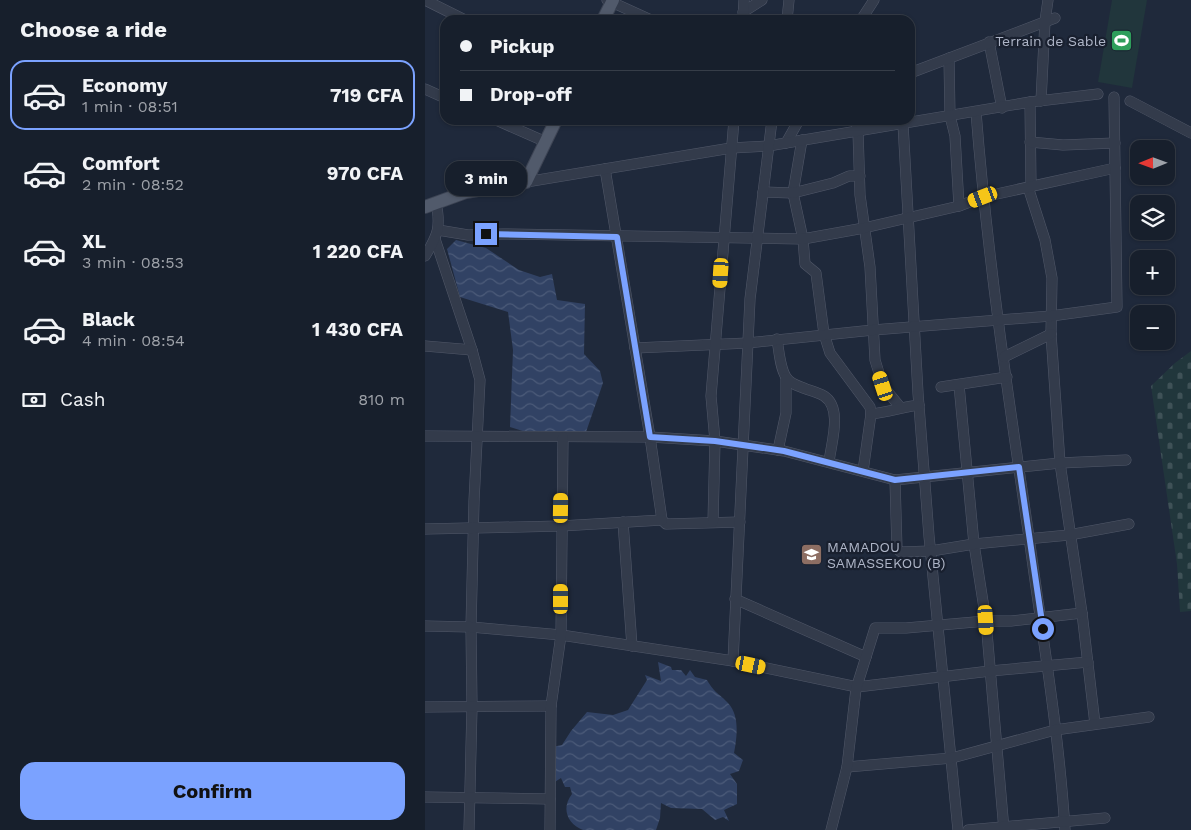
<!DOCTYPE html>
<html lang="en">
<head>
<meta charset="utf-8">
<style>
  :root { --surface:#171f2c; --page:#202734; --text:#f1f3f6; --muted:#9ea2a9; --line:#363d48; --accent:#7ba2ff }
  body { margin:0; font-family:"Work Sans",sans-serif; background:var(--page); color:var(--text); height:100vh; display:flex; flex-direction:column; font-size:19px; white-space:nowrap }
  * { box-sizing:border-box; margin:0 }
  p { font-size:16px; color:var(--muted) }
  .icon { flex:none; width:28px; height:28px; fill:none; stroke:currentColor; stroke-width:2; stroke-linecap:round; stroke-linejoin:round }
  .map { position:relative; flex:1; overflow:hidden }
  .details { display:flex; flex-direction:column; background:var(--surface); width:425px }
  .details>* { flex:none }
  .hud { position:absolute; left:15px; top:15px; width:475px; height:110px; border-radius:15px; box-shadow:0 1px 4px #0004,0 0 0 1px var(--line); display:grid; align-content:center; height:110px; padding:0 20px; background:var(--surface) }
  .needle { width:32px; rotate:269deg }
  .tools { position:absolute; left:705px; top:140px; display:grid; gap:10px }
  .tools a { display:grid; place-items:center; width:45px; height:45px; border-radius:10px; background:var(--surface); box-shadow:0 1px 4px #0004,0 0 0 1px var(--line); font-size:25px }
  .end { position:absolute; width:22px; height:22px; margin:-11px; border:6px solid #7ba2ff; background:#111; box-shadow:0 0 0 2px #111 }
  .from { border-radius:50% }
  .bubble { position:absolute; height:35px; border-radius:15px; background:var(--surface); box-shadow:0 1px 4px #0004,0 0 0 1px var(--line); font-size:16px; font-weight:700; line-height:35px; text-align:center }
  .car { position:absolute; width:15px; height:30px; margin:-15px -8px; border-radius:6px; box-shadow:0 0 4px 1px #0007; background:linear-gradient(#f5c518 24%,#345 0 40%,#f5c518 0 76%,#345 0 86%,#f5c518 0) }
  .hud b { display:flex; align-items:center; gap:18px; height:48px; font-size:19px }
  .hud b+b { border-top:1px solid var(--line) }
  .hud i { width:12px; height:12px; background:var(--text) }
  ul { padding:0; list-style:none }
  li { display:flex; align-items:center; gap:15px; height:70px; margin:0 10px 8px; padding:0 10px; border:2px solid transparent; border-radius:15px }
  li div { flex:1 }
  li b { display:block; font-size:19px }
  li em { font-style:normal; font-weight:700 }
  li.active { border-color:var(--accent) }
  li>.icon { width:45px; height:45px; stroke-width:1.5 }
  h2 { padding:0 20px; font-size:22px; line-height:60px }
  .pay { display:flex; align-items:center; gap:12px; height:55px; padding:0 20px; font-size:19px }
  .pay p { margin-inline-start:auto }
  .primary-button { display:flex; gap:10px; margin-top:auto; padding:10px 20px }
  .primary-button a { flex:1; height:58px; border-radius:15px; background:var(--accent); color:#111; font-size:20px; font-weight:700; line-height:58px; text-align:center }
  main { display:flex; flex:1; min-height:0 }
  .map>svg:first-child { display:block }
  .green { fill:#21363c }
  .cemetery { fill:url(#cemetery-stones) }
  .water { fill:url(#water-waves) }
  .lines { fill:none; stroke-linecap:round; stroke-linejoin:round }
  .minor-casing { stroke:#515869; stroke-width:11 }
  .major-casing { stroke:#3d4454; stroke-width:14 }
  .minor { stroke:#333b4b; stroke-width:10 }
  .major { stroke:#515a6b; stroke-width:12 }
  .route { stroke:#7ba2ff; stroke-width:6 }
  .labels { text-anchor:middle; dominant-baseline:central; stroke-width:4.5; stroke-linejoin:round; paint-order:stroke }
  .poi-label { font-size:14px; fill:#aeb5c7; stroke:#19202f; text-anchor:end }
</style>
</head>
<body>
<main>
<section class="details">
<h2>Choose a ride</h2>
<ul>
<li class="active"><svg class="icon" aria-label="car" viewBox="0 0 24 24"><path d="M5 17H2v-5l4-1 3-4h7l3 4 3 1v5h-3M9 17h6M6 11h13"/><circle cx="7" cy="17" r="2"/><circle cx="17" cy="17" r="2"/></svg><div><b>Economy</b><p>1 min · 08:51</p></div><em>719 CFA</em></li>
<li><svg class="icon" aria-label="car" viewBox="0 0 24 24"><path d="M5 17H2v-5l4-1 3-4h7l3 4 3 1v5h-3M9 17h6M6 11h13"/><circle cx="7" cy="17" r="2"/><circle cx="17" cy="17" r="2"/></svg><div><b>Comfort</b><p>2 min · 08:52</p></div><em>970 CFA</em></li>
<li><svg class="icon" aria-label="car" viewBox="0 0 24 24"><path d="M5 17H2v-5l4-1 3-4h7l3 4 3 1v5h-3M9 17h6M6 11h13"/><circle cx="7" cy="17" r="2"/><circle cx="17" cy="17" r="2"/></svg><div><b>XL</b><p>3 min · 08:53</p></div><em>1 220 CFA</em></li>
<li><svg class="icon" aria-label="car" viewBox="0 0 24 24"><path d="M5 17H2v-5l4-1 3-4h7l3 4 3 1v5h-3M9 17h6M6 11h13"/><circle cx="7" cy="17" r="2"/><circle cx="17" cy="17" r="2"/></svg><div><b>Black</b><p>4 min · 08:54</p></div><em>1 430 CFA</em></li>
</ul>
<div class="pay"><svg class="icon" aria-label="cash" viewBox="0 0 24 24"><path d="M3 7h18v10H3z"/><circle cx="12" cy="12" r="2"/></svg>Cash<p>810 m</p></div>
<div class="primary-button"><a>Confirm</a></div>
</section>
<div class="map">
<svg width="766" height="830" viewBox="0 0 766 830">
  <defs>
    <pattern id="cemetery-stones" width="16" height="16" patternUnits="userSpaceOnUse" patternTransform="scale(1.25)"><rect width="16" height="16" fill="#21363c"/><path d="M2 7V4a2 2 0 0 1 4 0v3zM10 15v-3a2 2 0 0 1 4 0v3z" fill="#3f5157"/></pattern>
    <pattern id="water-waves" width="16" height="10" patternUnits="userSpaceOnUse" patternTransform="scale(1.25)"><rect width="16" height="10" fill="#314264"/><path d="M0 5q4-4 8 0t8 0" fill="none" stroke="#4c5b79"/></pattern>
  </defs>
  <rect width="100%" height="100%" fill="#1f293b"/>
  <polygon class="green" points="687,0 722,0 707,88 673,82"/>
  <polygon class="cemetery" points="766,351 766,611 755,612 752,564 726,386 750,363"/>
  <g class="water">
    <polygon points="31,240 61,248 94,270 115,277 127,274 132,300 160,304 159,354 175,371 178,383 161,432 101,432 85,427 88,350 83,312 35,297 22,249"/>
    <path d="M233,662L246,667L247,670H256L261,676L265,670L270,677L282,680C290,694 294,693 303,703C315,716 312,737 309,753L318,760L314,771L305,774L312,784V804L299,810L304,821L298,817L290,820L277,809L246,808L236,803L235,818L231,830H158C142,824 136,808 147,794L145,787H140L136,778L125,785L120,766L122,748L137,745L146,731L162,712L188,715L203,710L222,680L220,675L236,681Z"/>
  </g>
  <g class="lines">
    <defs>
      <g id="minor">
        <polyline points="0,0 40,20"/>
        <polyline points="182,0 226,20"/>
        <polyline points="318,12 337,0"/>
        <polyline points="318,20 319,0"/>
        <polyline points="362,20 364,0"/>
        <polyline points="436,20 449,0"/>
        <polyline points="564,42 577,108"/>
        <polyline points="524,58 525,116 530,136 534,206"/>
        <polyline points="485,73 630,18"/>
        <polyline points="0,89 20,98"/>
        <polyline points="616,101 620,21 623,0"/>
        <polyline points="705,101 766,133"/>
        <polyline points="605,102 606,187"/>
        <path d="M551,112C562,254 583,396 604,537C617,634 634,732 640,830"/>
        <polyline points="71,120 121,142"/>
        <polyline points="431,120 433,131 435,195 445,267 450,360 458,386 475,407"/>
        <polyline points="478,124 493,393 504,536 533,830"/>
        <polyline points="377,140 368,193 378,239 380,264 391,273 399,334 405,353 445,407 446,414 438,471"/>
        <polyline points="605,142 638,145 690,143"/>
        <polyline points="361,143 374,120"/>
        <polyline points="180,169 225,437 237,520 241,524 315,522"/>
        <polyline points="101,182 306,148 343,146 605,102 673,94"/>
        <polyline points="603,187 620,240 627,278 626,334 635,463 657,613 670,724"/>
        <polyline points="338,192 368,193 408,183 424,176 435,176"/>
        <polyline points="13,230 43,235 78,234 378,239 439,228 534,206 558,197 690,168"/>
        <polyline points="10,239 47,350 55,380 49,501 46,627 47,707 44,830"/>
        <path d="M0,256C13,235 16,227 11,202"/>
        <path d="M352,339C354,351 355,368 361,377C365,384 374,386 381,389C387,391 394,393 399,396C418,408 406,444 404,462"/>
        <polyline points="0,346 47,350"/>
        <polyline points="210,348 323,343 448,330 626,316 692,307 689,97"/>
        <polyline points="579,357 626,334"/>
        <polyline points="534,385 549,544 561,621 579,830"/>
        <polyline points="516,387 582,377"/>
        <path d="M446,414C463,412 478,407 494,405"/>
        <polyline points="0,436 225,437 290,441 359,451 470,480 635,463 701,460"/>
        <polyline points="353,450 361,413 361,378"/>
        <polyline points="470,480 472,549 476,552 506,551 549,544 644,535 704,524"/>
        <polyline points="198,522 207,646"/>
        <polyline points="288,522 290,441 286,396 309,120"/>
        <polyline points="0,529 136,526 237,520"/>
        <polyline points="310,599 441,657"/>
        <polyline points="0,626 46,627 136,635 308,661 432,687 565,671 663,662"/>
        <polyline points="308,661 325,299 347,120"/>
        <polyline points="0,707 126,706"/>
        <polyline points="422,767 527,758 630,730 724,717"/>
        <polyline points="0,797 125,799"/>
        <polyline points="125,830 126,706 136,635 138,437"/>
        <polyline points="406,830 422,767 431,689 450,628 481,628 561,621 586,621 657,613"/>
        <polyline points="543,830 680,818"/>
      </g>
      <g id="major">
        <polyline points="178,20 188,0"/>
        <polyline points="0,207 41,192 101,182 131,120"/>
      </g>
    </defs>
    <use href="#minor" class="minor-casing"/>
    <use href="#major" class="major-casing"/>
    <use href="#minor" class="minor"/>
    <use href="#major" class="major"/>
  </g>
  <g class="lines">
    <polyline class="route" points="61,234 192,237 225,437 290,441 359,451 470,480 594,467 618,629"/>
  </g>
  <defs>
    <symbol id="stadium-square" viewBox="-11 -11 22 22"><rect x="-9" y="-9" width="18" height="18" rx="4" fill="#2e9e5b" stroke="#19202f"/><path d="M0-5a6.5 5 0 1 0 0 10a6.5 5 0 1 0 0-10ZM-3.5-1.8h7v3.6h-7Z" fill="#fff"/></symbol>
    <symbol id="school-square" viewBox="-11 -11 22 22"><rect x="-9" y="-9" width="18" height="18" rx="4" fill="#8d6e63" stroke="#19202f"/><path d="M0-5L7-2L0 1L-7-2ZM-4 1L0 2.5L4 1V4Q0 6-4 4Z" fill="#fff"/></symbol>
  </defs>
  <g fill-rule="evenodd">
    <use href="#stadium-square" x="684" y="28" width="25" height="25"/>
    <use href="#school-square" x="374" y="542" width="25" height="25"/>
  </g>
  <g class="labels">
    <g class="poi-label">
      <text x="681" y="41">Terrain de Sable</text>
      <text x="402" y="547" text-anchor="start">MAMADOU<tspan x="402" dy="16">SAMASSEKOU (B)</tspan></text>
    </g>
  </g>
</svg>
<div class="tools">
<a><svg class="needle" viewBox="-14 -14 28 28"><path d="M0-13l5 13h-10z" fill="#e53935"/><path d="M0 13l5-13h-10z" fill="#9ea2a9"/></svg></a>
<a><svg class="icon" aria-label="layers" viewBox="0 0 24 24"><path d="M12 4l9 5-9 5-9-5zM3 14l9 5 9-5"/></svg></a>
<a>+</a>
<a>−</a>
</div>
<i class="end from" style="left:618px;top:629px"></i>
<i class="end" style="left:61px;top:234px"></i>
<div class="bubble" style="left:20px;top:161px;width:82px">3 min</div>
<i class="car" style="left:558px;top:197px;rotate:249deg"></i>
<i class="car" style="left:296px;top:273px;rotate:184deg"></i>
<i class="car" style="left:458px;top:386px;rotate:342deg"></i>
<i class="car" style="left:136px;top:508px;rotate:1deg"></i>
<i class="car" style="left:136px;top:599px;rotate:0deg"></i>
<i class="car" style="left:561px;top:620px;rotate:176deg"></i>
<i class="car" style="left:326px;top:665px;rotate:102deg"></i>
<div class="hud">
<b><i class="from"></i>Pickup</b>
<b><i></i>Drop-off</b>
</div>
</div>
</main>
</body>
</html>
